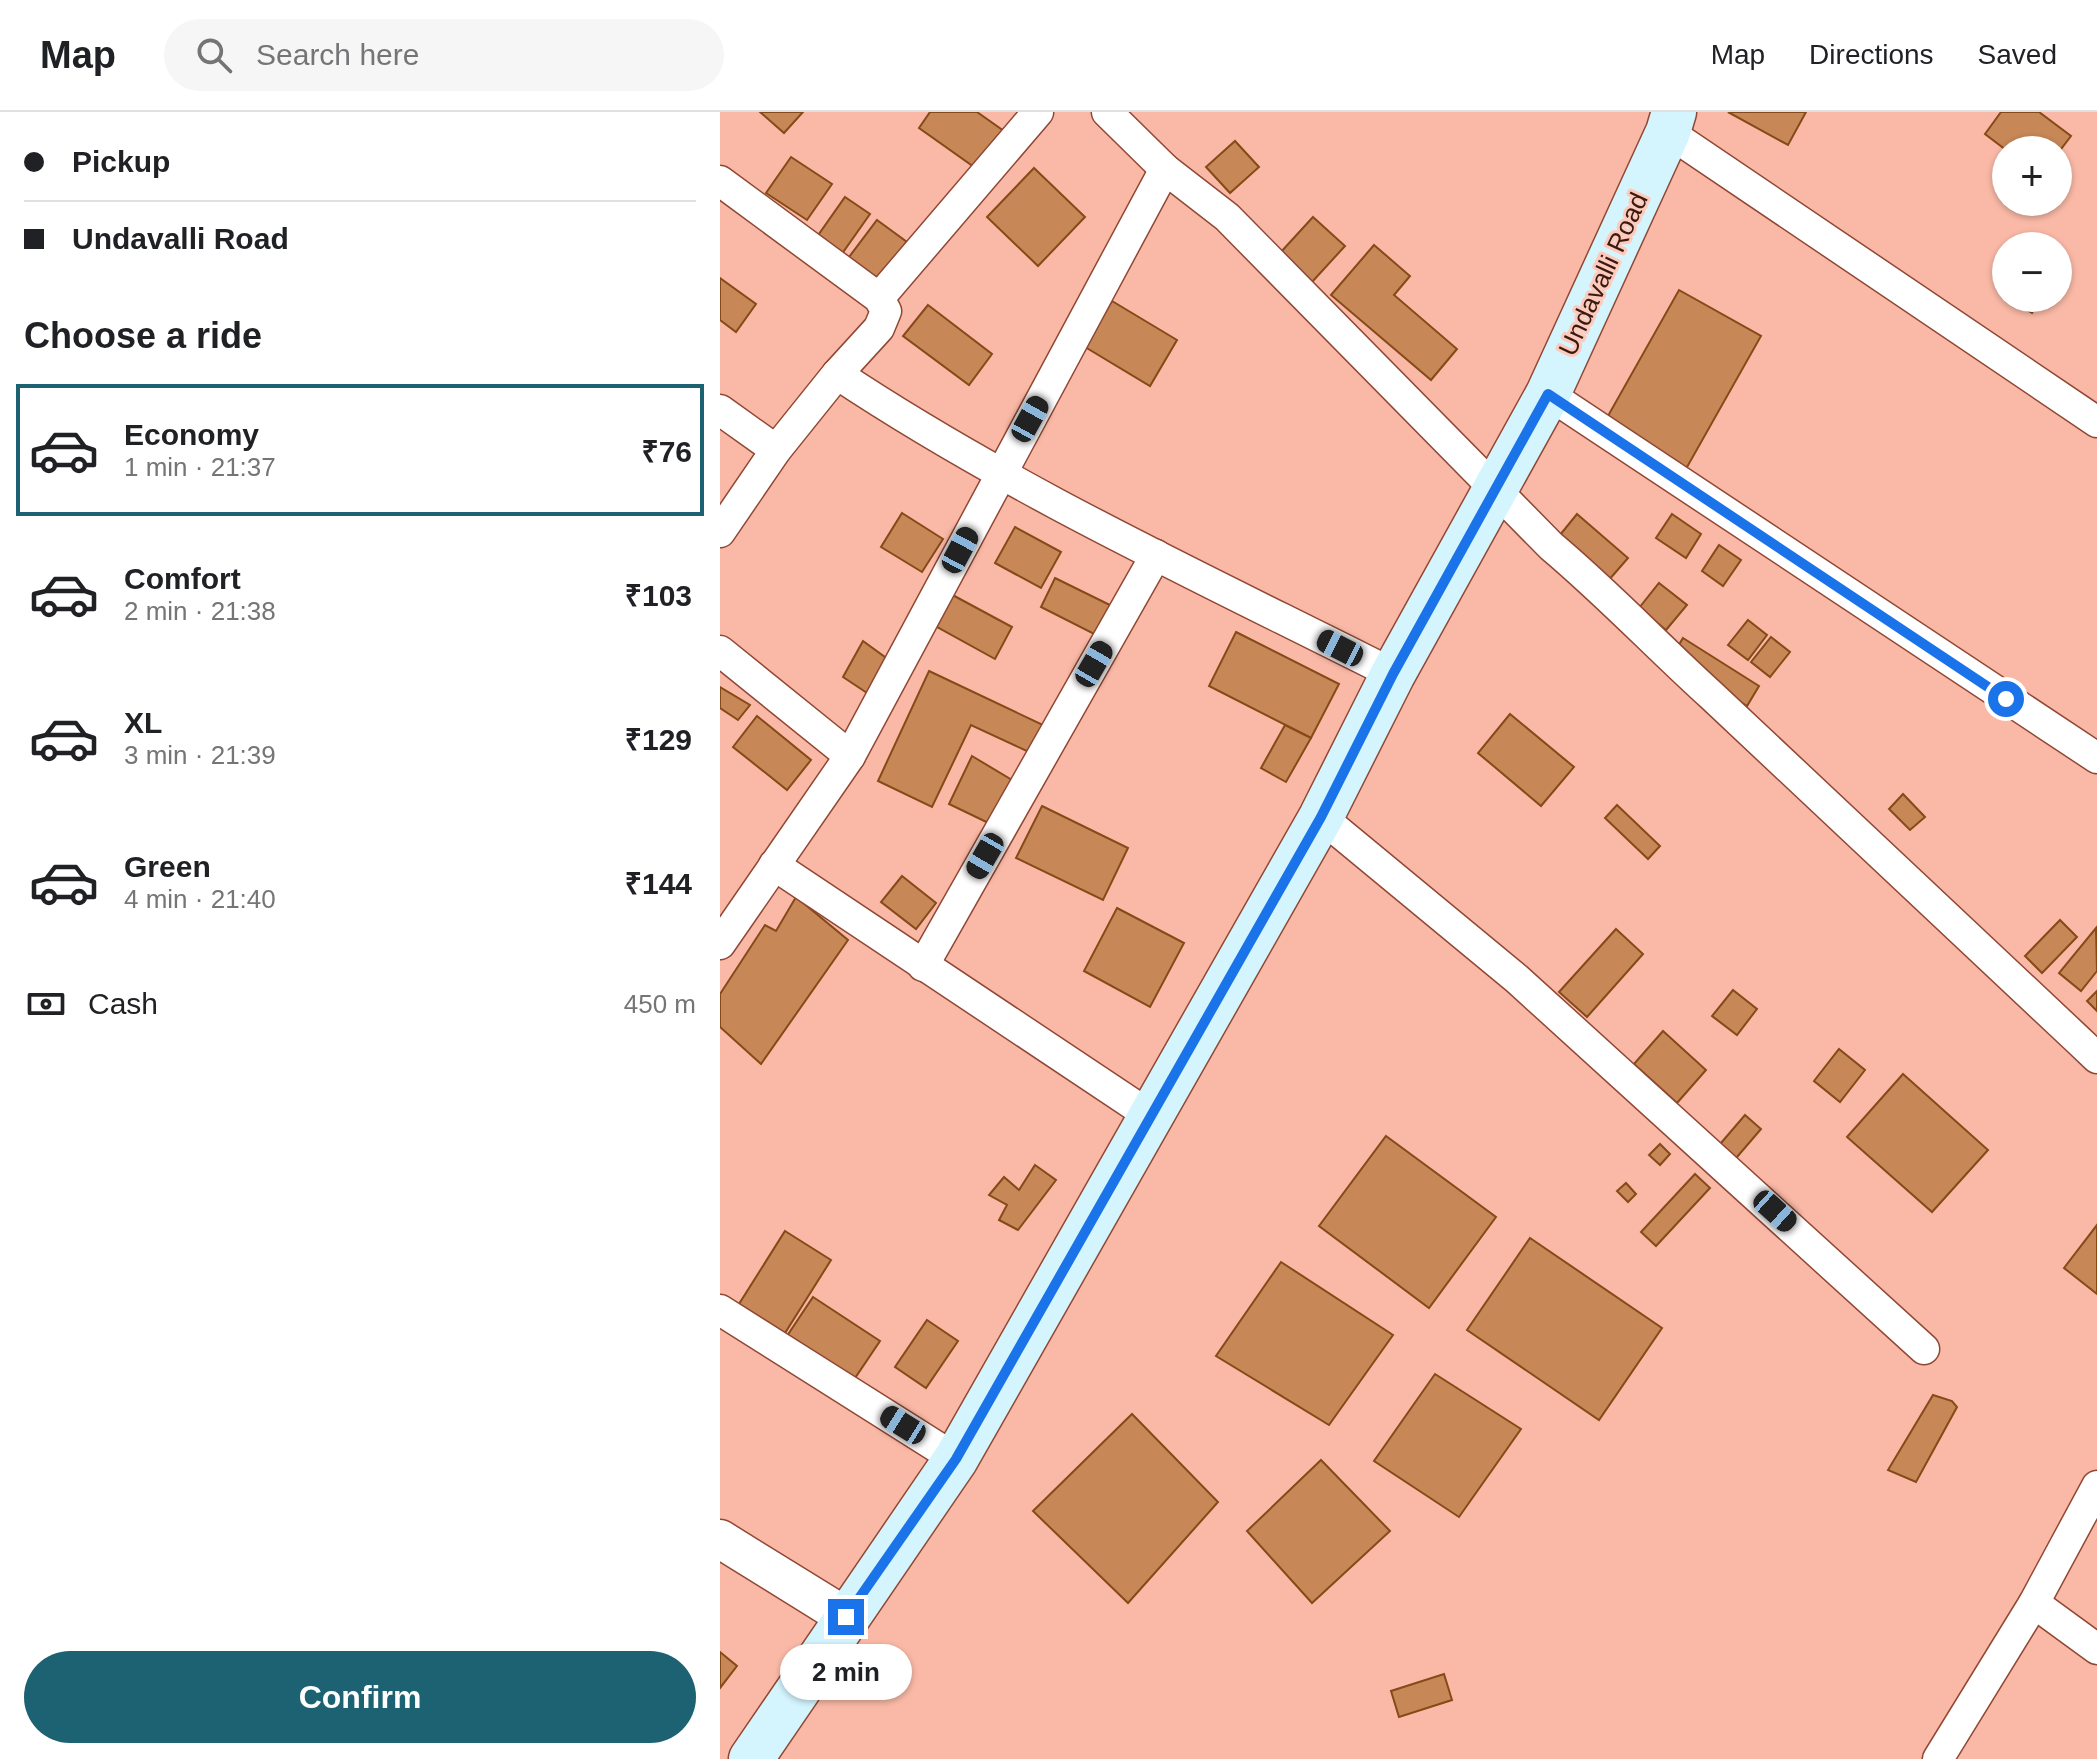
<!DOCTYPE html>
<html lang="en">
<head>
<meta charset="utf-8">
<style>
  :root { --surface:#fff; --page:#f6f6f6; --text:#202124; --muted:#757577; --line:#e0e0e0; --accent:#1c6272 }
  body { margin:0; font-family:Helvetica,sans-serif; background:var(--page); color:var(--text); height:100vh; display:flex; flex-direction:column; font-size:30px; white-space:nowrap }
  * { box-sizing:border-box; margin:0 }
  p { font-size:26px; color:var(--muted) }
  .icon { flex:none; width:44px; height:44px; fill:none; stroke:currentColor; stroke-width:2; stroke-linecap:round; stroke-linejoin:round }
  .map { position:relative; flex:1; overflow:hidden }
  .sheet { display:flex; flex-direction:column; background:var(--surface); width:720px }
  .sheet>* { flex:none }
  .hud { display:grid; align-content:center; height:176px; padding:0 24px; background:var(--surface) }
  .tools { position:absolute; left:1272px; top:24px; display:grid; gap:16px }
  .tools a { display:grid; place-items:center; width:80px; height:80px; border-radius:50%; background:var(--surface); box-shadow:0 2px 6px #0004; font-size:40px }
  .end { position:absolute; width:36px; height:36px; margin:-18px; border:10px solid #1a73e8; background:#fff; box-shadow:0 0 0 4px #fff }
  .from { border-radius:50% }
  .bubble { position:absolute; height:56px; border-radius:28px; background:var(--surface); box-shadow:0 2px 6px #0004; font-size:26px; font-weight:700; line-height:56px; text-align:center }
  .car { position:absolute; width:24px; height:48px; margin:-24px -12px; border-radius:10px; box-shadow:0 0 6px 2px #0007; background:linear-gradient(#222 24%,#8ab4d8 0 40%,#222 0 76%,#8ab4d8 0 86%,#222 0) }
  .hud b { display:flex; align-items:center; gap:28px; height:76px; font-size:30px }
  .hud b+b { border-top:2px solid var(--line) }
  .hud i { width:20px; height:20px; background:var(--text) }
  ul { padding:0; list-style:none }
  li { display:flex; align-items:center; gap:24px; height:132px; margin:0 16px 12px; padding:0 8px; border:4px solid transparent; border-radius:0px }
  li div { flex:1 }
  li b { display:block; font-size:30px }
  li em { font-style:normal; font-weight:700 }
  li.current { border-color:var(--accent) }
  li>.icon { width:72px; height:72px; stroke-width:1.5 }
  h2 { padding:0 24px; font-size:36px; line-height:96px }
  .pay { display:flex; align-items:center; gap:20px; height:88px; padding:0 24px; font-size:30px }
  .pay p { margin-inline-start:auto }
  .button { display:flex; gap:16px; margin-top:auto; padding:16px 24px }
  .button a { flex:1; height:92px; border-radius:48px; background:var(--accent); color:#fff; font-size:32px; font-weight:700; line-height:92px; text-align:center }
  header { display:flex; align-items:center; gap:48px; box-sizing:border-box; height:112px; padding:0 40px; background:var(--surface); border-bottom:2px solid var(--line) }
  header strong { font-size:38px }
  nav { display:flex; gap:44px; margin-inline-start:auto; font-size:28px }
  .search { width:560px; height:72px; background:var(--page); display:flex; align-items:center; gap:20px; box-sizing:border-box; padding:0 28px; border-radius:44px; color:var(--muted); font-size:30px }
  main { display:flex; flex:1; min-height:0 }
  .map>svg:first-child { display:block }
  .building { fill:#c78757; stroke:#854a17; stroke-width:2 }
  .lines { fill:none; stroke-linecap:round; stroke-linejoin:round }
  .minor-casing { stroke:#904835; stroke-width:33 }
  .tertiary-casing { stroke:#904835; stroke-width:41 }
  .secondary-casing { stroke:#904835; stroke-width:47 }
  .minor { stroke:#fff; stroke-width:30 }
  .tertiary { stroke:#fff; stroke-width:38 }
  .secondary { stroke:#d4f5fe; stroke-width:44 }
  .route { stroke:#1a73e8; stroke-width:10 }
  .labels { text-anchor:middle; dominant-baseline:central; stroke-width:6; stroke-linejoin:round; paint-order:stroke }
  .street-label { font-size:26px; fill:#391a12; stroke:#fdcabc }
</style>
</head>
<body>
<header>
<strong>Map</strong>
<div class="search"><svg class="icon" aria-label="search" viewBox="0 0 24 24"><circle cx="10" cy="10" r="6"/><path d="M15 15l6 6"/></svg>Search here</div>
<nav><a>Map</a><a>Directions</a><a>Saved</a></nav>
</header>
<main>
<section class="sheet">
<div class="hud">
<b><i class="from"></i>Pickup</b>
<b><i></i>Undavalli Road</b>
</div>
<h2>Choose a ride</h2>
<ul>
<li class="current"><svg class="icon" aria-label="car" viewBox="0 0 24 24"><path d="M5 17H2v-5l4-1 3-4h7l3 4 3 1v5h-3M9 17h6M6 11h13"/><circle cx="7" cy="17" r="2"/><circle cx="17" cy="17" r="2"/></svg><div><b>Economy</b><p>1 min · 21:37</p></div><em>₹76</em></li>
<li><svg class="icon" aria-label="car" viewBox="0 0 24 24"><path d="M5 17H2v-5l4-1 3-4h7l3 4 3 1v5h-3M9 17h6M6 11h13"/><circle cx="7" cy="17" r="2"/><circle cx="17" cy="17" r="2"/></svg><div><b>Comfort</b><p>2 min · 21:38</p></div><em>₹103</em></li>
<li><svg class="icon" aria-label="car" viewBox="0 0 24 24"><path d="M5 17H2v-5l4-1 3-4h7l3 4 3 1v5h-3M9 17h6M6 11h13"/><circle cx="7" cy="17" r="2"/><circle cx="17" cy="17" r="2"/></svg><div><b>XL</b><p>3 min · 21:39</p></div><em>₹129</em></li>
<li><svg class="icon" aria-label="car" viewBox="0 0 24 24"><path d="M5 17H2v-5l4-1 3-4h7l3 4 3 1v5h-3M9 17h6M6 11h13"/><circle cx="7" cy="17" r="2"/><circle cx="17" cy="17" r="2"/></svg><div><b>Green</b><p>4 min · 21:40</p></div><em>₹144</em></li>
</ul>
<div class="pay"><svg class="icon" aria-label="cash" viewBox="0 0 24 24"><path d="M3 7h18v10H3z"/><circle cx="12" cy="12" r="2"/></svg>Cash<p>450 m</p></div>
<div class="button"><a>Confirm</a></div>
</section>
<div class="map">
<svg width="1377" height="1647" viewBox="0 0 1377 1647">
  <rect width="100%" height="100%" fill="#fab9a6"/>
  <g class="building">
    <polygon points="40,0 83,0 64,21"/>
    <polygon points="210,0 257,0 291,24 264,62 199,16"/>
    <polygon points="1008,0 1086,0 1068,33"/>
    <polygon points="1281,0 1319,0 1351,24 1338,41 1338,38 1286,38 1265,22"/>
    <polygon points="515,29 539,55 510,81 486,55"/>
    <polygon points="71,45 112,72 87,108 46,81"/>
    <polygon points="314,56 365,105 318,154 267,105"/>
    <polygon points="125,85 150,102 119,146 94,129"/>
    <polygon points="593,105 625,134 592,170 560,141"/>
    <polygon points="157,108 187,130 156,171 126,149"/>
    <polygon points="654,133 690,164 674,183 737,237 711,268 611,183"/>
    <polygon points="0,166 36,192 16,220 0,208"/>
    <polygon points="959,178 1041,224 962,364 880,318"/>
    <polygon points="1287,186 1321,186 1312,201"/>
    <polygon points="392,189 457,228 430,274 365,235"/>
    <polygon points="208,193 272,242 249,273 183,224"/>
    <polygon points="182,401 223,427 202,460 161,435"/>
    <polygon points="857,402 908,446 881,477 831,434"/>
    <polygon points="952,402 981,422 966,446 936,426"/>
    <polygon points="295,415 341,440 321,476 275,451"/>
    <polygon points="999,433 1021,448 1003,474 982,459"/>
    <polygon points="335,466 396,496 380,525 321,495"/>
    <polygon points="939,471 967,493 946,518 919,496"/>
    <polygon points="227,480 292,515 275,547 210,511"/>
    <polygon points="1028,508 1047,523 1028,548 1008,533"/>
    <polygon points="516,520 619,572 591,626 489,574"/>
    <polygon points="1051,525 1070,540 1050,565 1031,550"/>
    <polygon points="963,526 1039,574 1027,594 951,546"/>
    <polygon points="143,529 169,548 159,589 123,565"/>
    <polygon points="209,559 325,614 311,641 251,613 212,695 158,669"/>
    <polygon points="0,575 30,593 18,608 0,596"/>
    <polygon points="790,602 854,655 821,694 758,641"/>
    <polygon points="37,604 91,648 67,678 13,635"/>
    <polygon points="565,613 591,626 566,670 541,656"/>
    <polygon points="252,644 297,671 281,717 229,692"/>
    <polygon points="1183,682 1205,705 1190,718 1169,697"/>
    <polygon points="897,693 940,734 928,747 885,706"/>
    <polygon points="322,694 408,736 383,788 296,746"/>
    <polygon points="182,764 216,791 196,817 161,790"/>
    <polygon points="76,785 128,828 41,952 0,915 0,882 45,813 56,819"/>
    <polygon points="397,796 464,831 430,895 364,859"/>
    <polygon points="1340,808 1357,825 1322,861 1305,844"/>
    <polygon points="1376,816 1377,859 1361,879 1339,861"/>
    <polygon points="896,817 923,842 867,905 839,880"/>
    <polygon points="1013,878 1037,897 1017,923 992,904"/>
    <polygon points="1377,879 1377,899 1367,889"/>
    <polygon points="943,919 986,958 957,991 914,952"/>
    <polygon points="1119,937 1145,958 1120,990 1094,969"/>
    <polygon points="1183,962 1268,1038 1212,1100 1127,1025"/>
    <polygon points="1025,1003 1041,1017 1011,1052 995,1038"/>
    <polygon points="666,1024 776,1105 709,1196 599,1114"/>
    <polygon points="940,1032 950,1042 940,1053 929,1043"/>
    <polygon points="315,1053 336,1068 298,1118 279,1108 287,1093 269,1083 284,1065 299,1078"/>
    <polygon points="975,1062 990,1076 936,1134 921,1120"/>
    <polygon points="906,1071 916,1082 908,1090 897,1079"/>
    <polygon points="1377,1113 1377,1182 1344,1156"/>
    <polygon points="65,1119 111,1148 65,1221 19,1192"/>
    <polygon points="810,1126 942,1216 879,1308 747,1218"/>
    <polygon points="561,1150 673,1223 609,1313 496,1244"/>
    <polygon points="93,1185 160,1229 131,1272 65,1227"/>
    <polygon points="207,1208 238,1229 206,1276 175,1255"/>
    <polygon points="715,1262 801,1317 739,1405 654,1349"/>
    <polygon points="1213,1283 1232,1289 1237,1295 1196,1370 1168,1358"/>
    <polygon points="412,1302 498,1390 408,1491 313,1399"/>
    <polygon points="601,1348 670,1419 592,1491 527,1419"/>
    <polygon points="0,1540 17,1554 0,1576"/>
    <polygon points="724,1562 732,1588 679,1605 671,1579"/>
  </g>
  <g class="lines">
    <defs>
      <g id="minor">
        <path d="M387,0L445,57L507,105L831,434C887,481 937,534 991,583C1120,703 1249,824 1377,946"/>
        <polyline points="948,20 1377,310"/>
        <polyline points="0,69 159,186 166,199 159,216 117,262"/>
        <polyline points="159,186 318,0"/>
        <polyline points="828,282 1377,646"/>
        <polyline points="0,298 56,338"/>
        <path d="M0,420L56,338L117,262C293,379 485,467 673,562"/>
        <polyline points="0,539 130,644"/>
        <polyline points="601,705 797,867 1204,1237"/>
        <polyline points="54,753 429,1003"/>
        <polyline points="0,832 130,644 445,57"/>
        <polyline points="203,854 436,443"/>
        <polyline points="0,1198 236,1347"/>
        <polyline points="1314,1491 1377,1537"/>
        <polyline points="1218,1647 1314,1491 1377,1374"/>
      </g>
      <polyline id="tertiary" points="0,1427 126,1505"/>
      <polyline id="secondary" points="31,1647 236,1347 601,705 673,562 828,282 948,20 954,0"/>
    </defs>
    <use href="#minor" class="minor-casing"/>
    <use href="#tertiary" class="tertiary-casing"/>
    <use href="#secondary" class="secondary-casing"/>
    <use href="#minor" class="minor"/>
    <use href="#tertiary" class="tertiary"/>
    <use href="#secondary" class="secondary"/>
  </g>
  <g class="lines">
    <polyline class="route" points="126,1505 236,1347 601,705 673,562 828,282 1286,587"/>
  </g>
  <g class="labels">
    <g class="street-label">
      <text transform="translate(883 162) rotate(-65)">Undavalli Road</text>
    </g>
  </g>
</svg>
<div class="tools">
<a>+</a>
<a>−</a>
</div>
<i class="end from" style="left:1286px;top:587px"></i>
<i class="end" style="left:126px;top:1505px"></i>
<div class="bubble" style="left:60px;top:1532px;width:132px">2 min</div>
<i class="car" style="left:310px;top:307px;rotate:29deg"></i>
<i class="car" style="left:240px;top:438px;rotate:28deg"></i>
<i class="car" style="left:620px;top:536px;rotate:297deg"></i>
<i class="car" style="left:374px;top:552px;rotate:30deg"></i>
<i class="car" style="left:265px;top:744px;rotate:210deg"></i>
<i class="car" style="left:1055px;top:1099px;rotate:132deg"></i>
<i class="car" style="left:183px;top:1313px;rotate:302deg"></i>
</div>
</main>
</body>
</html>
